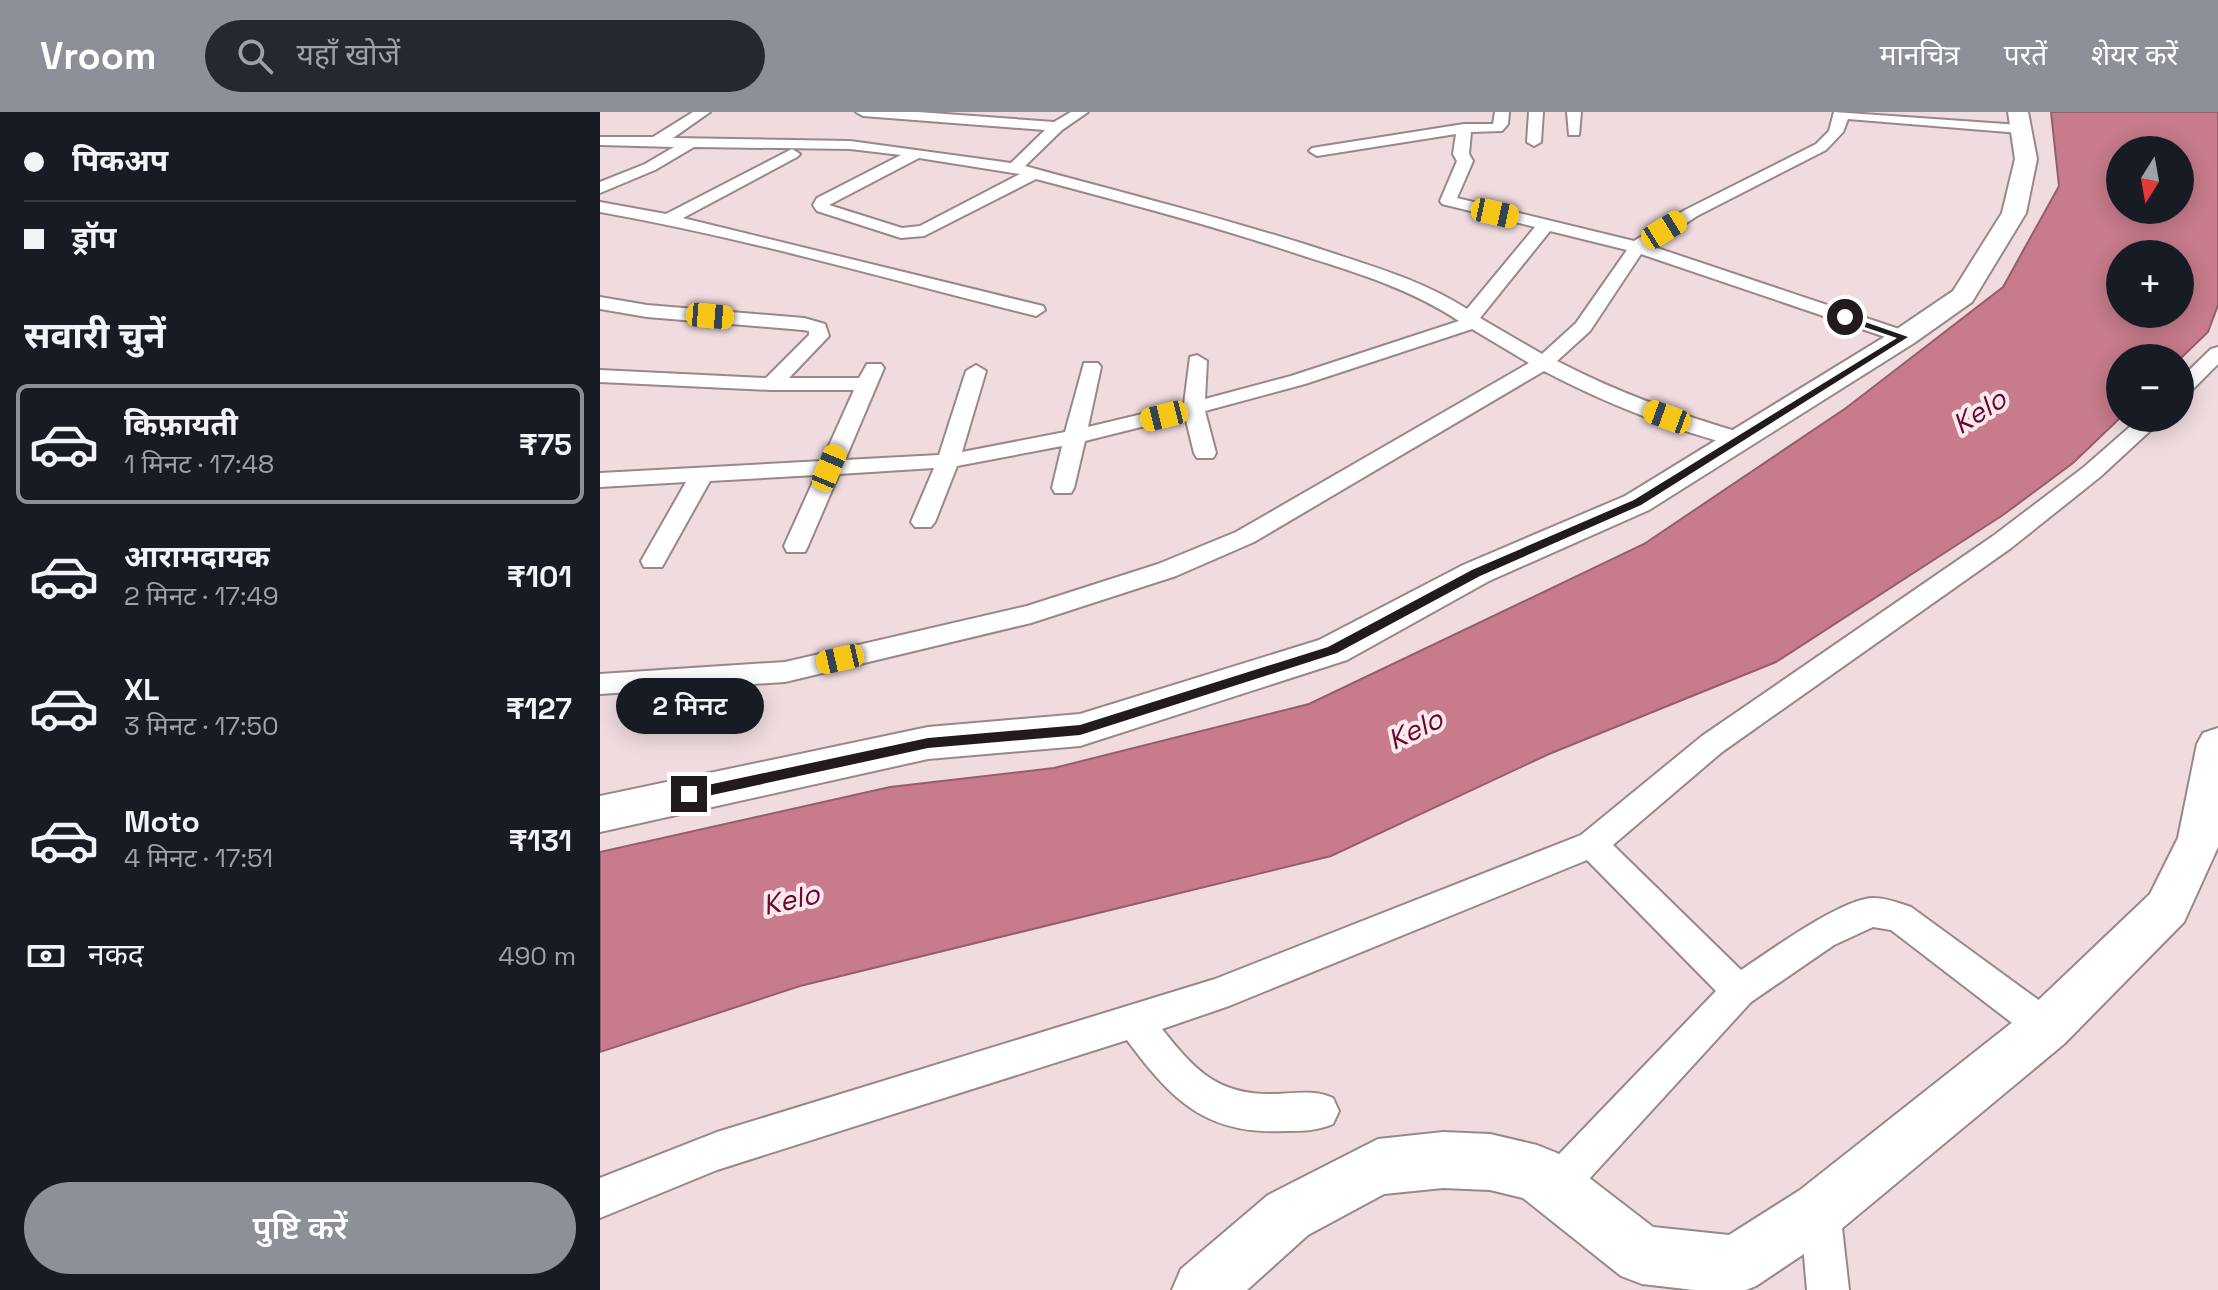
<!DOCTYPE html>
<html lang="hi">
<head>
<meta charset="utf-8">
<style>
  :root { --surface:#171b24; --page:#242831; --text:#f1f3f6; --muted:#9ea1a6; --line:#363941; --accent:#8c9099 }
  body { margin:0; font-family:"Space Grotesk","Noto Sans Devanagari",sans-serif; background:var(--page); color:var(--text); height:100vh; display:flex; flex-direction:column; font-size:30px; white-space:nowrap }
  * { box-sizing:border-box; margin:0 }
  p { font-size:26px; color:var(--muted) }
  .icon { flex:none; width:44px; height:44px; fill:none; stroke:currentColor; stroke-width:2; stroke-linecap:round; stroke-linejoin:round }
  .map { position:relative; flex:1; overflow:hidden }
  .panel { display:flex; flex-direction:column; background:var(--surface); width:600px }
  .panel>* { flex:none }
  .hud { display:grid; align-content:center; height:176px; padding:0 24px; background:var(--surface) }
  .needle { width:52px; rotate:191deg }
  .controls { position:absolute; left:1506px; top:24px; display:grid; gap:16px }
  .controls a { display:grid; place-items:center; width:88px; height:88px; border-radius:50%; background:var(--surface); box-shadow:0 4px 20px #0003; font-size:40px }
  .end { position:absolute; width:36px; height:36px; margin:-18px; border:10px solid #221b1d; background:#fff; box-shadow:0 0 0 4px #fff }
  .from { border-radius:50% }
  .bubble { position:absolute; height:56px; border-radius:28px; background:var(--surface); box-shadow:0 4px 20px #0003; font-size:26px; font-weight:600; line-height:56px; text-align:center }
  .car { position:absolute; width:24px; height:48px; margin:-24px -12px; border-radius:10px; box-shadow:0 0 6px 2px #0007; background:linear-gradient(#f5c518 24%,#345 0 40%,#f5c518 0 76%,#345 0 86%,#f5c518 0) }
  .hud b { display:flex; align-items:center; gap:28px; height:76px; font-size:30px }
  .hud b+b { border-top:2px solid var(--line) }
  .hud i { width:20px; height:20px; background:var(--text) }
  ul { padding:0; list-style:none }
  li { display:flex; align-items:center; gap:24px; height:120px; margin:0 16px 12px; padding:0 8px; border:4px solid transparent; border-radius:12px }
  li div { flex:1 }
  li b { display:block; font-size:30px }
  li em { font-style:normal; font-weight:600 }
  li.active { border-color:var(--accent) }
  li>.icon { width:72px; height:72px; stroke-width:1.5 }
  h2 { padding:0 24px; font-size:36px; line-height:96px }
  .pay { display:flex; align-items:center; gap:20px; height:88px; padding:0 24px; font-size:30px }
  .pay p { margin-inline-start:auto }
  .primary-button { display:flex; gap:16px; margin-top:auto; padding:16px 24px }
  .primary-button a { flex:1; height:92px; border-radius:48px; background:var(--accent); color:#fff; font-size:32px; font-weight:600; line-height:92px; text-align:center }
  header { display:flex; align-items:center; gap:48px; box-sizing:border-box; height:112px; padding:0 40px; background:var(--accent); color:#fff }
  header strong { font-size:38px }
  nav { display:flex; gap:44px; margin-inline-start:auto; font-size:28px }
  .search { width:560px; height:72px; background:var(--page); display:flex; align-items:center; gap:20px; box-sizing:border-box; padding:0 28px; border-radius:44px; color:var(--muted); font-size:30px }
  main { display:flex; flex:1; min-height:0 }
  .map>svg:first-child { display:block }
  .water { fill:#c77b8c; stroke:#965e6b; stroke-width:2; fill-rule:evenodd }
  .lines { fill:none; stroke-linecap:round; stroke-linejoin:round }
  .street-casing { stroke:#99878a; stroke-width:4 }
  .secondary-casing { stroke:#99878a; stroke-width:4 }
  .street { fill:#fff; fill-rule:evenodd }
  .secondary { fill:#fff; fill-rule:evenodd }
  .route { fill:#221b1d }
  .labels { text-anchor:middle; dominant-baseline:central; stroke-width:8; stroke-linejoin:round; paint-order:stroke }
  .water-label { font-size:28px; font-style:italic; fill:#67082e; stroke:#fde9ed }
</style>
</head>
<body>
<header>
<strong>Vroom</strong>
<div class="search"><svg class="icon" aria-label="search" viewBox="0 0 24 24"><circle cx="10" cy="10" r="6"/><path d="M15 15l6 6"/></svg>यहाँ खोजें</div>
<nav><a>मानचित्र</a><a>परतें</a><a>शेयर करें</a></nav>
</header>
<main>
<section class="panel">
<div class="hud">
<b><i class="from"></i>पिकअप</b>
<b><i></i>ड्रॉप</b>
</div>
<h2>सवारी चुनें</h2>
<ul>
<li class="active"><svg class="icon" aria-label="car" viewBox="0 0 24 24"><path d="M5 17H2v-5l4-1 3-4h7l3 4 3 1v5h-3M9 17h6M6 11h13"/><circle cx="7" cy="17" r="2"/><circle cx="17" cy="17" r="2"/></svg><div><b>किफ़ायती</b><p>1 मिनट · 17:48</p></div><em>₹75</em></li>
<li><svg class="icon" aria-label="car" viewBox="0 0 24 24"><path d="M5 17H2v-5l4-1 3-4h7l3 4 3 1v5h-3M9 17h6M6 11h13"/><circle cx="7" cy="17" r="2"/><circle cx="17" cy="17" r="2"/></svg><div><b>आरामदायक</b><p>2 मिनट · 17:49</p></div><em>₹101</em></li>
<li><svg class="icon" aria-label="car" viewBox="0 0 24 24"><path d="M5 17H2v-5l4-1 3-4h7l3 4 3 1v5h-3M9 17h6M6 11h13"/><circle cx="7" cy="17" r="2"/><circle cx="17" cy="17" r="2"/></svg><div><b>XL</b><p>3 मिनट · 17:50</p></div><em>₹127</em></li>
<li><svg class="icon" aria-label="car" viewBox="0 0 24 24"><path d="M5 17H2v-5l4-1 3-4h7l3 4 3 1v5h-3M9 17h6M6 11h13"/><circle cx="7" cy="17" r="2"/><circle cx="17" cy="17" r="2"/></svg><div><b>Moto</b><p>4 मिनट · 17:51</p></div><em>₹131</em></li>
</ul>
<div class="pay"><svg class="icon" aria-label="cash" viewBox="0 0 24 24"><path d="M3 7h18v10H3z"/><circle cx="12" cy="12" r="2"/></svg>नकद<p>490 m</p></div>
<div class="primary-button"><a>पुष्टि करें</a></div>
</section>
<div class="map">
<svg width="1618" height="1178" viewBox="0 0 1618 1178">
  <rect width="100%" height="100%" fill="#f0dcdf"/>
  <path class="water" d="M1451,0H1618V193L1608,220L1580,247L1520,246V306L1473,351L1403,403L1176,550L949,642L731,744L200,874L0,940V740L290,675L454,656L709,592L1044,432L1246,296L1403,175L1459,74ZM1520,38H1580V98H1520ZM1520,142H1580V202H1520Z"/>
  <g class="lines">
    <defs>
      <g id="street">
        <path d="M93,0H110L73,26L250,29L411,51L445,18L263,4L256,0H318L454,10L471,0H488L462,18L425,54C524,81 623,106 720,137C771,154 822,168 867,197L935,115L842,92L840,89L857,49L853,42L856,22L717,44L709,39L712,36L864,12H893L895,0H909L908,12L902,19L871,20L869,42L873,49L857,86L1034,129L1085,98L1216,32L1229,19L1234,0L1420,13L1427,17L1420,21L1248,7L1243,20L1226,38L1097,104L1051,134L1311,221L1314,225L1311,229H1297L1041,142L990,219L957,249C1018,281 1083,304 1149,323L1152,328L1149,333L1141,335C1073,318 1005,291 944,259L654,430L576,464L431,511L185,570L0,582V562L185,550L427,494L558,452L636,420L929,251L872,217L705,272L605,299L616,341L613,346H597L594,341L585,304L485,329L474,376L471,381H455L452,376L462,334L357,354L335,410L331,415H315L311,410L334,356L239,362L208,434L205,440H187L184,434L216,363L110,369L62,455H44L41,449L86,370L0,375V361L222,349L254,278H171L0,270V258L166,266L209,223V219L203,218L47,205L0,197V185L47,193L204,206L225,212L229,224L189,266H259L267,252H281L284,256L245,348L339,343L366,259L376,253L386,259L362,340L465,320L484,251H498L501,255L488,315L584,292L590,245L597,243L607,249L605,287L691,264L859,209C812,178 761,162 707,145C618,115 527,91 436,67L324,124L301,126L217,99L213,93L217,86L301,43L250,37L94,35L55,58L0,81V70L45,52L74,35L0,33V25H53ZM319,46L420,62L320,114L302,116L229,93ZM950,119L1027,138L976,211L942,242L880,206Z"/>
        <polygon points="929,0 943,0 941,30 934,34 927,30"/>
        <polygon points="967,0 981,0 979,23 969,23"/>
        <path d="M192,37L200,42L197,45L83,106L443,194L445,198L436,204C291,168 147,126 0,100V90L66,102Z"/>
        <polygon points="1618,235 1618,252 1587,283 1580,285 1580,267 1611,237"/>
        <path d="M1540,306H1564L1500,365L1411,436L1122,640L1013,733L1141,858C1168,840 1244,785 1274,786C1286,786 1299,791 1311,795L1459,903L1464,915L1459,927L1446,932L1433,927L1291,818L1273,815L1234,833L1151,890L969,1089L955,1095L941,1089L935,1075L941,1061L1116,879L987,748L629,894L562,917C596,960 619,984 677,982C697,981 715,978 733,986L739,999L733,1012C717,1019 702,1019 684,1019C605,1023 571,987 527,928L117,1058L0,1106V1066L117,1020L615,867L981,723L1102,624L1393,424L1484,355Z"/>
        <polygon points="1220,1078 1234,1084 1240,1098 1249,1178 1207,1178 1200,1098 1206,1084"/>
      </g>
      <g id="secondary">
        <polygon points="1408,0 1428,0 1437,47 1426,101 1372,190 1314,231 1049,398 889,469 747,548 480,634 328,647 0,720 0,684 328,615 480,602 719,528 863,453 1025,384 1294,219 1353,179 1402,101 1415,47"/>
        <polygon points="1618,616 1618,735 1584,810 1464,932 1240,1118 1156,1174 1146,1178 1094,1178 1042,1172 1021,1164 923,1086 890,1078 843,1076 784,1082 708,1123 647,1178 572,1178 581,1157 668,1083 778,1027 843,1020 890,1022 937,1033 957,1041 1053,1115 1129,1123 1200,1078 1428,898 1550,782 1578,726 1597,632 1603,621"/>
      </g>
    </defs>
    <use href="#street" class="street-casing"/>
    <use href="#secondary" class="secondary-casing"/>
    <use href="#street" class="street"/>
    <use href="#secondary" class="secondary"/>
  </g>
  <polygon class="route" points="1245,203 1308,225 1041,393 880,464 737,541 480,623 328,636 89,688 82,682 89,677 328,626 480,613 728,535 872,458 1034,388 1297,226 1241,207"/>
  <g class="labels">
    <g class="water-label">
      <text transform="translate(1379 299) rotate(-33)">Kelo</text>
      <text transform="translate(815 617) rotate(-26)">Kelo</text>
      <text transform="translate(191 787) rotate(-13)">Kelo</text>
    </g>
  </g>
</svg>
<div class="controls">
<a><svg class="needle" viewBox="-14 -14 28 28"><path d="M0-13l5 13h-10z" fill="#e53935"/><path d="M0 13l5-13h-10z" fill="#9ea1a6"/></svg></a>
<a>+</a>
<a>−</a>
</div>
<i class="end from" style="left:1245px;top:205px"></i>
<i class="end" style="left:89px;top:682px"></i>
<div class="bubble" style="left:16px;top:566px;width:148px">2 मिनट</div>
<i class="car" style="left:895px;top:101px;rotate:102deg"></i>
<i class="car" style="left:1064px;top:118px;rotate:58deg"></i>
<i class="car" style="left:110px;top:204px;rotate:95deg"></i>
<i class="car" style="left:564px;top:304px;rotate:256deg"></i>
<i class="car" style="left:1067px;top:305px;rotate:290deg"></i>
<i class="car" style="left:229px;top:356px;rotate:23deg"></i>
<i class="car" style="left:240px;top:547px;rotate:257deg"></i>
</div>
</main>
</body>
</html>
